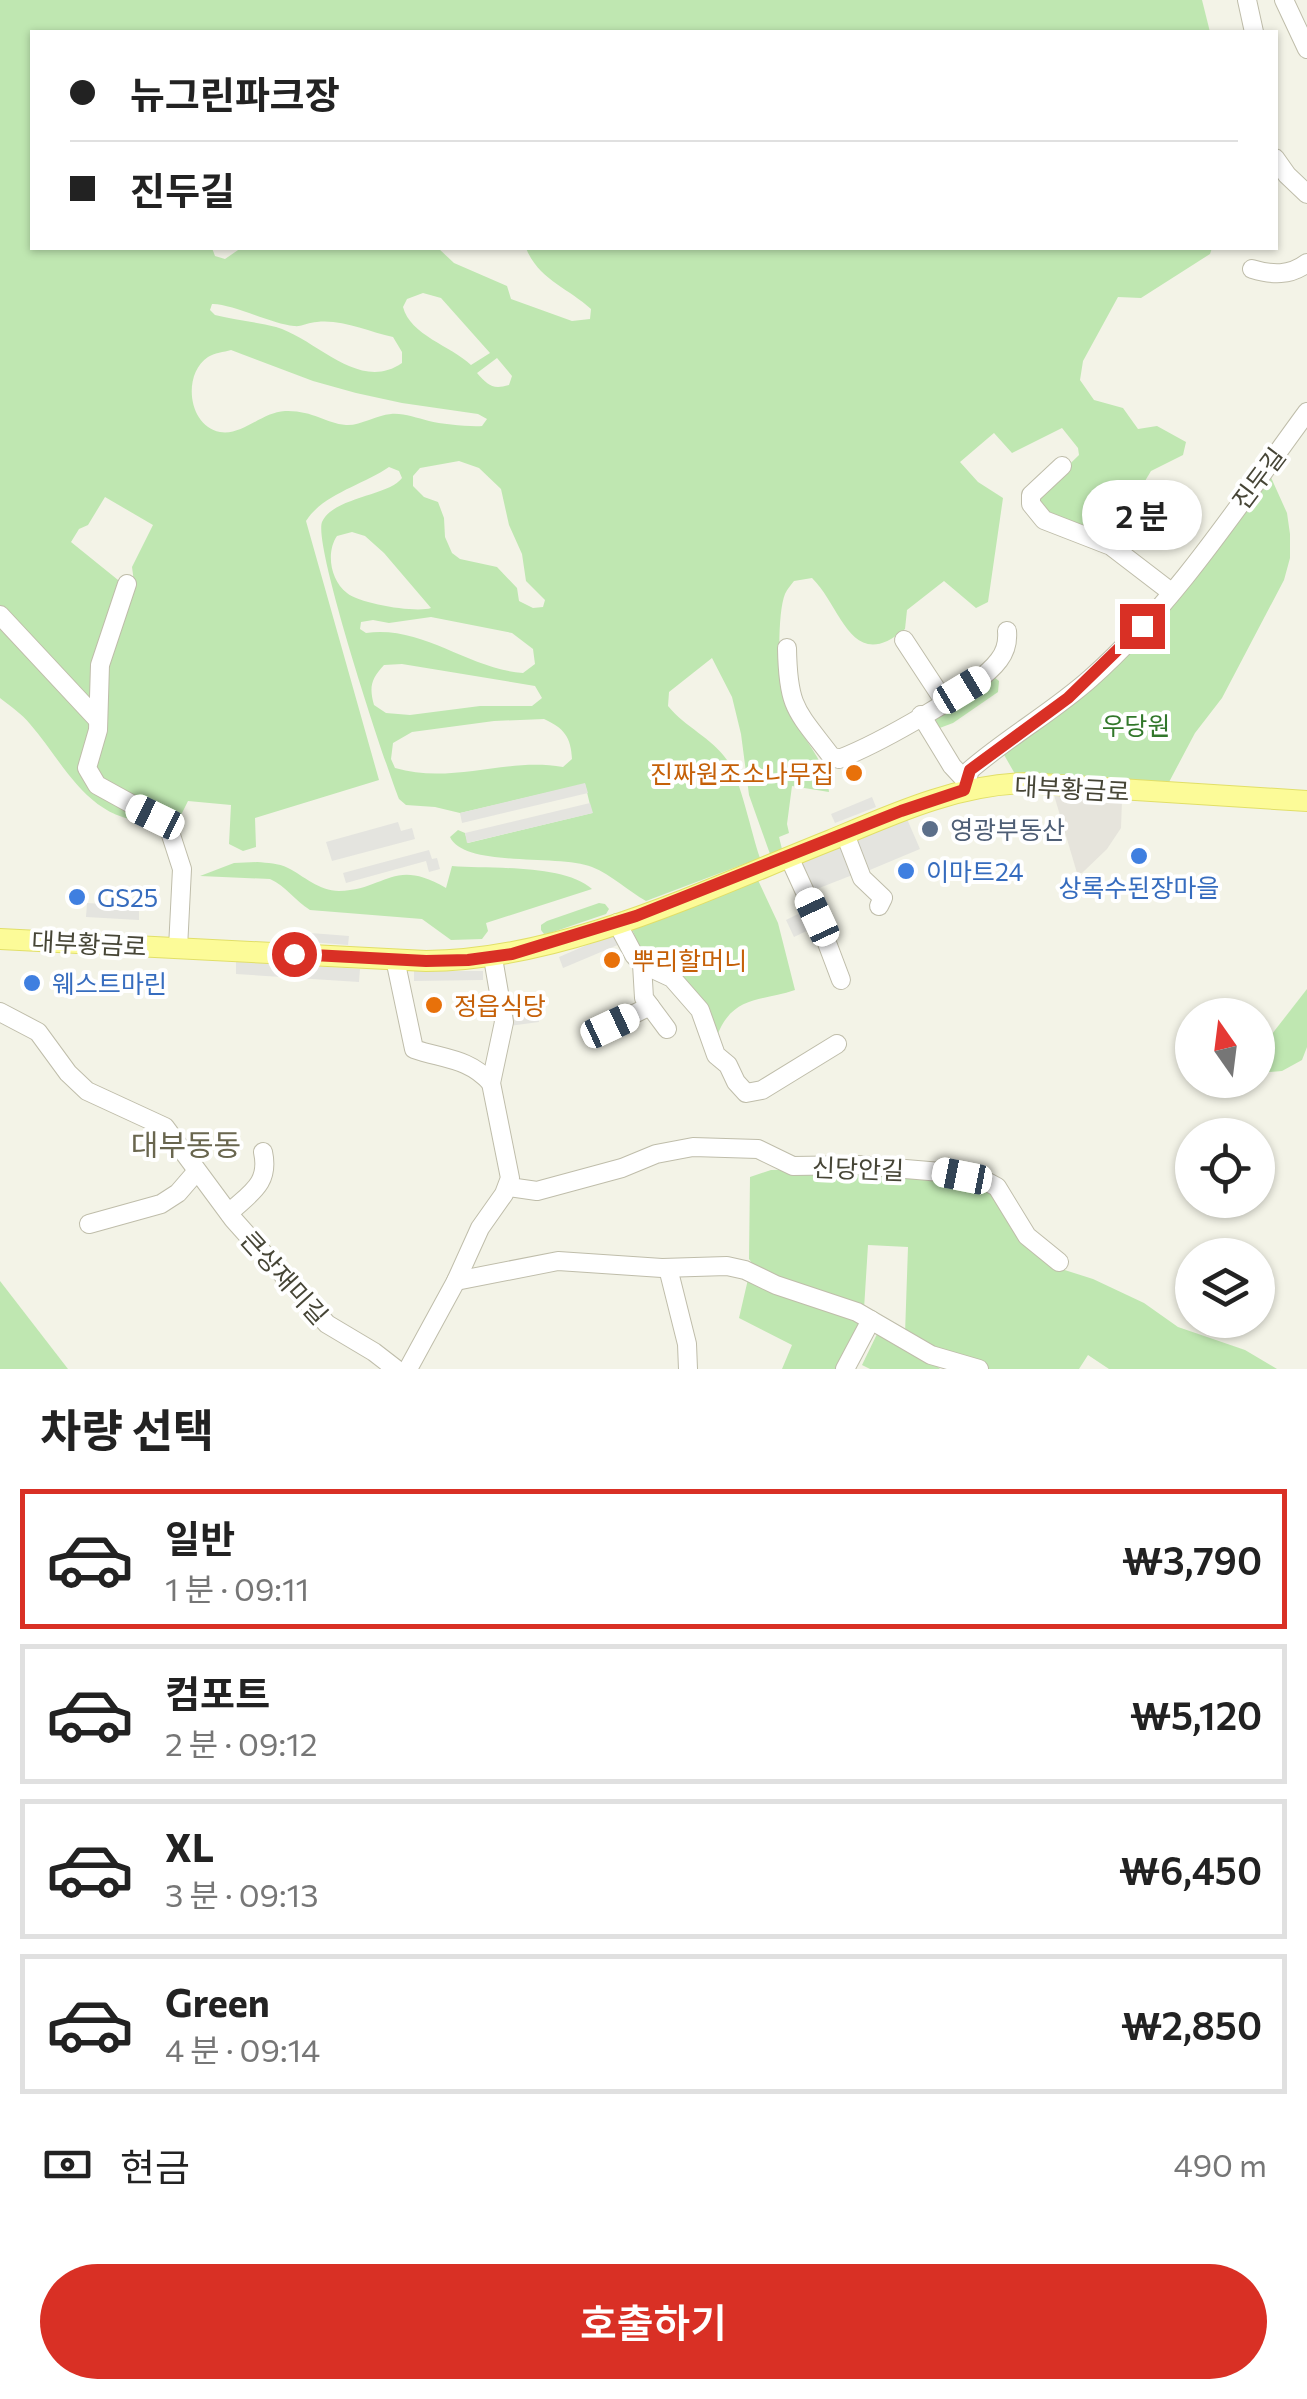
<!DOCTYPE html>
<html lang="ko">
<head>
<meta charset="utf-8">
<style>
  :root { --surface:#fff; --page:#f2f2f2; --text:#222; --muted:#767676; --line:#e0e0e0; --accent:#d93025 }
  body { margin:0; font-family:Commissioner,"Noto Sans KR",sans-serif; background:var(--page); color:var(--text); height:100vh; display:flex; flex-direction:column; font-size:38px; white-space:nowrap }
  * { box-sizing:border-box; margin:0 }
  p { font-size:32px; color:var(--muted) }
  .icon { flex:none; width:55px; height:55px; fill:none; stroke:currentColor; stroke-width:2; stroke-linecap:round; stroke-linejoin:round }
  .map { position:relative; height:1369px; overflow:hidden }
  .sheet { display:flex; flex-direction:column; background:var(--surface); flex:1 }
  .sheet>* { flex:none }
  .banner { position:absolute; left:30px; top:30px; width:1248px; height:220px; border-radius:0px; box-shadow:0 2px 8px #0004; display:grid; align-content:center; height:220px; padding:0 40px; background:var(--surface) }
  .needle { width:65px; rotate:346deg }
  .controls { position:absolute; left:1175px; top:998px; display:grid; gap:20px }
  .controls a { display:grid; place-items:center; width:100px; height:100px; border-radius:50%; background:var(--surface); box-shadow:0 2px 8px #0004; font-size:50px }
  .end { position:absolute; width:45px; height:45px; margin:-22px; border:12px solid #d93025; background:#fff; box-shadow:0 0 0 5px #fff }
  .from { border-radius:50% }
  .bubble { position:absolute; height:70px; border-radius:35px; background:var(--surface); box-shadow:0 2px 8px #0004; font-size:32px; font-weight:600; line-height:70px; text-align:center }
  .car { position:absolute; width:30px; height:60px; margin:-30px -15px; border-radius:12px; box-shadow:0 0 8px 2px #0007; background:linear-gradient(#fff 24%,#345 0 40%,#fff 0 76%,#345 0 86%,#fff 0) }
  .banner b { display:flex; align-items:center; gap:35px; height:95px; font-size:38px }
  .banner b+b { border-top:2px solid var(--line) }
  .banner i { width:25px; height:25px; background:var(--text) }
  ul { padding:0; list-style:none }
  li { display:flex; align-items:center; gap:30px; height:140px; margin:0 20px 15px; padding:0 20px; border:5px solid var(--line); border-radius:0px }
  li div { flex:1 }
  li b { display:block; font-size:38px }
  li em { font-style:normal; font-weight:600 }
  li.current { border-color:var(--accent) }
  li>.icon { width:90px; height:90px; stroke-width:1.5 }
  h2 { padding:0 40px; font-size:45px; line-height:120px }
  .pay { display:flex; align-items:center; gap:25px; height:110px; padding:0 40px; font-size:38px }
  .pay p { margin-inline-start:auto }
  .primary-button { display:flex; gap:20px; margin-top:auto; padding:20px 40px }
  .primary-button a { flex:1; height:115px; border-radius:60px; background:var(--accent); color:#fff; font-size:40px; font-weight:600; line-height:115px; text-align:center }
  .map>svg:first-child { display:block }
  .industrial { fill:#e6e4dc }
  .green { fill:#bfe7b1; fill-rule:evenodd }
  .parking { fill:#e4e4df }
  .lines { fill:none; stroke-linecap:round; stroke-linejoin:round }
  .minor-casing { stroke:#bfbdaa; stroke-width:20 }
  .major-casing { stroke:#e1df68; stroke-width:22 }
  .minor { stroke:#fff; stroke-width:18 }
  .major { stroke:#fcfb98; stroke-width:20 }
  .route { stroke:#d93025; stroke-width:12 }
  .food-dot { fill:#e8710a; stroke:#fff; stroke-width:4 }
  .service-dot { fill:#5c6f8a; stroke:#fff; stroke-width:4 }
  .shop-dot { fill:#3f7fe0; stroke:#fff; stroke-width:4 }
  .labels { text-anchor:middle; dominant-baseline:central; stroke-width:8; stroke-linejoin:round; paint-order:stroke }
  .street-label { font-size:25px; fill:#464536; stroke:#fff }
  .park-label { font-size:25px; fill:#32772b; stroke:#fff }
  .food-label { font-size:25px; fill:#c56008; stroke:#fff; text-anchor:start }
  .service-label { font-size:25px; fill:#4e5e75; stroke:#fff; text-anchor:start }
  .shop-label { font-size:25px; fill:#366cbe; stroke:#fff; text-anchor:start }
  .quarter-label { font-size:30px; fill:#69664e; stroke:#fff }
</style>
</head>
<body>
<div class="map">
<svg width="1307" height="1369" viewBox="0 0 1307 1369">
  <rect width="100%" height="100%" fill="#f3f3e7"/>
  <polygon class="industrial" points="1054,795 1122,800 1121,828 1107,849 1082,873 1077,873"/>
  <g class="green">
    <path d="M0,0H1202L1210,32H32V248H212L215,256L225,259L241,248H438L454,263L507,286L511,299L572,321L590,319L591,309C568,288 538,279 526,248H1212L1210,254L1141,298L1118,297L1083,361L1080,380L1094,400L1123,408L1138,429L1157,426L1186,442L1183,455L1151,471L1109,541L1041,511L1036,504L1037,496L1079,455L1078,448L1062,428L1012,453L994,433L960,462L978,482L1003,498L988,602L976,608L944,581L907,610L905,629C851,675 842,607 812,578L794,581C791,585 787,589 785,594C777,613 778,683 785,703C797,734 827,759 829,792L792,786L787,824L789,833L779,837L782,849L770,854L749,795L741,734L732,697L712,658L669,692L668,706C685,727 712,738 727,760C740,777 751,832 760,858L646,901C628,891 612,875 592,867C559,854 464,868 450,837L458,830L465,833L468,843L592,813L585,784L460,813L435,807L406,805L399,799C385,764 313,546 322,522C333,497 389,496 402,478L399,471L389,467C363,485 323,494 306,521L379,780L255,818L256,847L243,851L229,844L231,805L188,801L181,815L169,820L110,791L99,783L90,766V757L101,730L103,667L134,582L132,567L153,525L105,497L88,525L79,529L71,542L123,584L97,661L94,709L0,609ZM423,293L441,298L490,353L471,365C451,346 410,335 403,307L407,299ZM212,304C230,303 272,324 294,326C302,327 309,322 317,322C342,319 369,332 393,337L402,352V363C359,393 317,339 276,327C256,322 235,320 215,315L210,310ZM231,350L313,381L356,393L402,403L478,414L487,419L482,426C469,427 441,424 429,421C416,418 404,413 391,414C376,415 360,426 346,425C325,423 312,410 285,411C262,412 242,436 220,432C188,426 182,374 208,357C214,353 224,352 231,350ZM497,358L512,376L509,385C492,390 488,385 477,373ZM459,461L479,468L501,489L509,525L522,554L526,581L545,600L543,607L533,608L519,601L517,588L497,567L460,559L452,553L445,537L444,518L438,502L424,497L413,486V476L420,468ZM352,532L365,536L384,553L431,608C416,613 360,604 347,593C330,580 326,552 337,536ZM431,617L512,633L533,649L535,664L523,673C468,669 423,625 366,633L360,629L361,622L373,620L389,623ZM402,664L535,686L542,698L532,706H480L410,715L386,713L374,705C369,687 371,679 384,665ZM544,719C564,728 571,737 572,759L563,767C505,757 452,785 395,768L391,759L393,743L412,732L494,721Z"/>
    <polygon points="1269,473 1287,513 1290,534 1290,558 1284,580 1222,698 1195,733 1168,784 1015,774 1003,753 1082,698 1143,638"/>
    <path d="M0,621L93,723L82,761L154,822C88,822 67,767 30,724C22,714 10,706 0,698Z"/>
    <polygon points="994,677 999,681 998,692 953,723 937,729 929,714"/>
    <path d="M257,862C268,863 278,863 288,868C304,876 319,891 339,891C386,890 393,857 446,888L452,866C490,869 564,864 592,889L486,923L488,931L482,939L451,940L422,919L310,910C295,901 286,886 270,879L200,876L234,863Z"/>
    <path d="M757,878L778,923L795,990C759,1002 731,995 716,1039L642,953L632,929Z"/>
    <polygon points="599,903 605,904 609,909 606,914 550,933 544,934 541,930 541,925 547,921"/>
    <polygon points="1307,989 1307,1047 1302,1060 1282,1071 1258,1073 1258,1052"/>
    <polygon points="859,1168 987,1184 1011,1228 1052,1266 1093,1279 1144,1303 1178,1327 1245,1350 1277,1369 1109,1369 1088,1355 1079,1369 987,1369 905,1334 908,1247 868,1245 864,1309 757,1270 749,1259 750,1177 771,1170"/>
    <polygon points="749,1275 866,1321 842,1369 782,1369 792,1345 739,1318"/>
    <polygon points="0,1281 68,1369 0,1369"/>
    <polygon points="878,1332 930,1359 940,1369 870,1369 862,1365"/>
  </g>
  <g class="parking">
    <polygon points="585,783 588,793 462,823 460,813"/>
    <polygon points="872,797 876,807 835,823 831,814"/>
    <polygon points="590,803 593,813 467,843 465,833"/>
    <polygon points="907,819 920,849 865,872 853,841"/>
    <polygon points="398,822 401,831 412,828 415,839 332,861 326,842"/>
    <polygon points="843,845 855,874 809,892 798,863"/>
    <polygon points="429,850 432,859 437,858 440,869 429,872 426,861 346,883 343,873"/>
    <polygon points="87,903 139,906 139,920 86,917"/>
    <polygon points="808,909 817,926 794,937 786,920"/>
    <polygon points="298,932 349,936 348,945 297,941"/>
    <polygon points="615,933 620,944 563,968 559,957"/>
    <polygon points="236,961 360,969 359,982 236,974"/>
    <polygon points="414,971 483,971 483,980 414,981"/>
    <polygon points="536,1005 539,1022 509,1026 506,1009"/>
  </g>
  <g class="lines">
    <defs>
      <g id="minor">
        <polyline points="1247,0 1254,32"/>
        <polyline points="1284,0 1307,49"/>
        <polyline points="1275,158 1287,175 1307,194"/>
        <path d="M1252,269C1272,275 1290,276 1307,263"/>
        <polyline points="1062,466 1031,495 1031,504 1044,520 1111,546 1171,592"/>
        <polyline points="127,584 100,665 98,730 87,768 97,785 155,817 170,832 182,869 178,948"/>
        <polyline points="0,615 97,719"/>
        <polyline points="904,640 944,701"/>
        <path d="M787,648C788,708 796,710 831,756L839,759C875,745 977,690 999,660C1006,651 1008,642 1007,631"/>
        <polyline points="921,715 952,766 965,780"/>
        <path d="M964,789L970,770C1008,737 1053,712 1091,678C1176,602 1240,503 1307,412"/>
        <polyline points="845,834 862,878 883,898 879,906"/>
        <polyline points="789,857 821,927 841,980"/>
        <polyline points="617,923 634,955 642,964 672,978 700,1010 716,1055 728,1065 736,1082 746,1093 762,1090 837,1044"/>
        <path d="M395,959L414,1049C443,1059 469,1058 491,1083"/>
        <polyline points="642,964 644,998 667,1029"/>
        <polyline points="0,1012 38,1032 68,1073 87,1091 165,1127 233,1219 327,1324 374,1352 396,1369"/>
        <polyline points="610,1026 650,1006"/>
        <polyline points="509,1187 537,1191 622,1168 656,1154 693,1147 758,1149 793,1166 858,1165 941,1172 984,1180 997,1187 1027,1236 1059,1262"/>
        <path d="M229,1213C250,1193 270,1184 263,1152"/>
        <polyline points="89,1224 161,1204 178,1193 197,1171"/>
        <polyline points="668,1268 687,1344 688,1369"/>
        <polyline points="456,1281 558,1261 662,1268 727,1266 745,1270 776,1285 857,1312 931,1355 979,1369"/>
        <polyline points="408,1369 456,1281 480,1228 504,1194 510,1178 491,1083 504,1022 493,958"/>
        <polyline points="845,1369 871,1320"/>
      </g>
      <path id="major" d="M0,939L426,961C563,960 705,890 831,840C895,813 956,785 1026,783L1307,801"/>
    </defs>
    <use href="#minor" class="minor-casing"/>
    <use href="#major" class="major-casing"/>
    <use href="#minor" class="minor"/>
    <use href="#major" class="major"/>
  </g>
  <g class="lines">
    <polyline class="route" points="294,954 426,961 468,960 512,954 636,916 901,811 964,790 970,770 1068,698 1142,626"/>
  </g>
  <g class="food-dot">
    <circle cx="854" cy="773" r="10"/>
    <circle cx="612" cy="960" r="10"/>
    <circle cx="434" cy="1005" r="10"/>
  </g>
  <circle class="service-dot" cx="930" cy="829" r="10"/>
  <g class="shop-dot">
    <circle cx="1139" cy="856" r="10"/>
    <circle cx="906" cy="871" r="10"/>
    <circle cx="77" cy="897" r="10"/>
    <circle cx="32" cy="983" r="10"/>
  </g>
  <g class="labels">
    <g class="street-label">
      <text transform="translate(1258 478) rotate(-53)">진두길</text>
      <text transform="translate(1072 788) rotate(3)">대부황금로</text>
      <text transform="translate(89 943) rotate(3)">대부황금로</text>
      <text transform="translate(858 1168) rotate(2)">신당안길</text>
      <text transform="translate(285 1277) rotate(48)">큰상재미길</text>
    </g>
    <g class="park-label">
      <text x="1136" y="725">우당원</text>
    </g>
    <g class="food-label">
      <text x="834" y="773" text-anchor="end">진짜원조소나무집</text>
      <text x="632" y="960">뿌리할머니</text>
      <text x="454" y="1005">정읍식당</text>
    </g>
    <g class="service-label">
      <text x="950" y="829">영광부동산</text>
    </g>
    <g class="shop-label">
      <text x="926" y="871">이마트24</text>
      <text x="1139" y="887" text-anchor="middle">상록수된장마을</text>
      <text x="97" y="897">GS25</text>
      <text x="52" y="983">웨스트마린</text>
    </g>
    <g class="quarter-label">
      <text x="186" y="1143">대부동동</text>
    </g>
  </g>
</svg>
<div class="controls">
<a><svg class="needle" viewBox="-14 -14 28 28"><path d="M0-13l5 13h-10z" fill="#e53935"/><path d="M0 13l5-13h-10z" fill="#767676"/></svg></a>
<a><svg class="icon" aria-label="locate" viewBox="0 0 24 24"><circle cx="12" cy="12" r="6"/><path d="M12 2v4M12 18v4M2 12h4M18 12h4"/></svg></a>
<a><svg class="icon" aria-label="layers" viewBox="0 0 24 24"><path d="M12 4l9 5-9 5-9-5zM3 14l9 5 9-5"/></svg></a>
</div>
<i class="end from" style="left:294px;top:954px"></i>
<i class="end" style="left:1142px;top:626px"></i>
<div class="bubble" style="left:1082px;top:480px;width:120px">2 분</div>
<i class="car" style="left:962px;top:690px;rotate:59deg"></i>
<i class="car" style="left:155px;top:817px;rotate:296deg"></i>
<i class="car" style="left:817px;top:917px;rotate:335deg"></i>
<i class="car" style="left:610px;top:1026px;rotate:65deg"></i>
<i class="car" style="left:962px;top:1176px;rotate:281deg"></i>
<div class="banner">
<b><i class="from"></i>뉴그린파크장</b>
<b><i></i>진두길</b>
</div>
</div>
<section class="sheet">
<h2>차량 선택</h2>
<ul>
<li class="current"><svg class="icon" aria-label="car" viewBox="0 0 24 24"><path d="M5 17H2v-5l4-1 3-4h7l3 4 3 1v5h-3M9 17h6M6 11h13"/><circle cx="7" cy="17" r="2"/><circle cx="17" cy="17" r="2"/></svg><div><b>일반</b><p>1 분 · 09:11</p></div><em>₩3,790</em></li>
<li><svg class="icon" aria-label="car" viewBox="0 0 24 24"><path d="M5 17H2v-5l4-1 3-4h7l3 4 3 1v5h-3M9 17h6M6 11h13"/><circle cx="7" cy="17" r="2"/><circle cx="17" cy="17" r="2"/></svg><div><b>컴포트</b><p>2 분 · 09:12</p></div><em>₩5,120</em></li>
<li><svg class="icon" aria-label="car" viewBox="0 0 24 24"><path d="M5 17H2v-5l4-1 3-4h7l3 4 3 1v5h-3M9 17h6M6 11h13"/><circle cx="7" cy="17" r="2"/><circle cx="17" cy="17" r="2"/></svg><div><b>XL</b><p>3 분 · 09:13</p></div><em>₩6,450</em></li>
<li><svg class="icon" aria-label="car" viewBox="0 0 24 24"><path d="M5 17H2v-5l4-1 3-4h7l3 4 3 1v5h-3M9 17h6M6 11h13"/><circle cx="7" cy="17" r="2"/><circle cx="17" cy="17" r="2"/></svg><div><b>Green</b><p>4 분 · 09:14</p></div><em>₩2,850</em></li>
</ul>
<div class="pay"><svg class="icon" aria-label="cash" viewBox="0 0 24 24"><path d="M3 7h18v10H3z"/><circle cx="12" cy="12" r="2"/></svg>현금<p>490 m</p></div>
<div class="primary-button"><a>호출하기</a></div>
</section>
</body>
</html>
